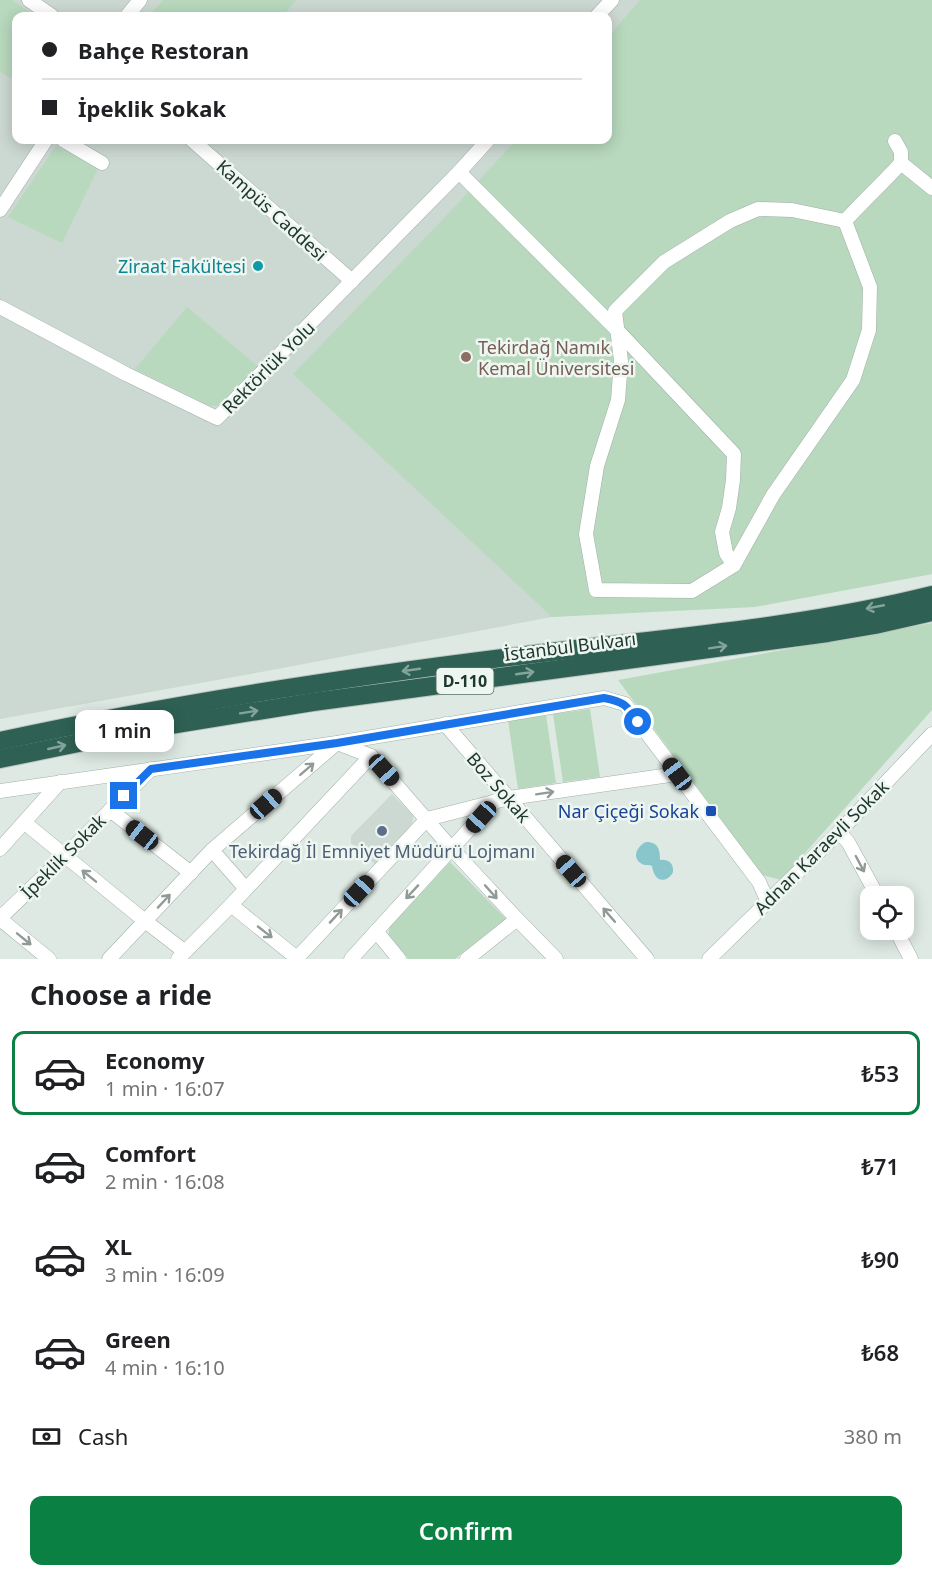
<!DOCTYPE html>
<html lang="en">
<head>
<meta charset="utf-8">
<style>
  :root { --surface:#fff; --page:#f6f6f6; --text:#202124; --muted:#757577; --line:#e0e0e0; --accent:#0b8043 }
  body { margin:0; font-family:"Noto Sans",sans-serif; background:var(--page); color:var(--text); height:100vh; display:flex; flex-direction:column; font-size:22px; white-space:nowrap }
  * { box-sizing:border-box; margin:0 }
  p { font-size:20px; color:var(--muted) }
  .icon { flex:none; width:33px; height:33px; fill:none; stroke:currentColor; stroke-width:2; stroke-linecap:round; stroke-linejoin:round }
  .map { position:relative; height:959px; overflow:hidden }
  .panel { display:flex; flex-direction:column; background:var(--surface); flex:1 }
  .panel>* { flex:none }
  .top-card { position:absolute; left:12px; top:12px; width:600px; height:132px; border-radius:12px; box-shadow:0 3px 15px #0003; display:grid; align-content:center; height:132px; padding:0 30px; background:var(--surface) }
  .tools { position:absolute; left:860px; top:886px; display:grid; gap:12px }
  .tools a { display:grid; place-items:center; width:54px; height:54px; border-radius:12px; background:var(--surface); box-shadow:0 3px 15px #0003; font-size:30px }
  .end { position:absolute; width:27px; height:27px; margin:-14px; border:8px solid #1a73e8; background:#fff; box-shadow:0 0 0 3px #fff }
  .from { border-radius:50% }
  .bubble { position:absolute; height:42px; border-radius:12px; background:var(--surface); box-shadow:0 3px 15px #0003; font-size:20px; font-weight:600; line-height:42px; text-align:center }
  .car { position:absolute; width:18px; height:36px; margin:-18px -9px; border-radius:8px; box-shadow:0 0 4px 2px #0007; background:linear-gradient(#222 24%,#8ab4d8 0 40%,#222 0 76%,#8ab4d8 0 86%,#222 0) }
  .top-card b { display:flex; align-items:center; gap:21px; height:57px; font-size:22px }
  .top-card b+b { border-top:2px solid var(--line) }
  .top-card i { width:15px; height:15px; background:var(--text) }
  ul { padding:0; list-style:none }
  li { display:flex; align-items:center; gap:18px; height:84px; margin:0 12px 9px; padding:0 18px; border:3px solid transparent; border-radius:12px }
  li div { flex:1 }
  li b { display:block; font-size:22px }
  li em { font-style:normal; font-weight:600 }
  li.on { border-color:var(--accent) }
  li>.icon { width:54px; height:54px; stroke-width:1.5 }
  h2 { padding:0 30px; font-size:27px; line-height:72px }
  .pay { display:flex; align-items:center; gap:15px; height:66px; padding:0 30px; font-size:22px }
  .pay p { margin-inline-start:auto }
  .primary-button { display:flex; gap:12px; margin-top:auto; padding:12px 30px }
  .primary-button a { flex:1; height:69px; border-radius:12px; background:var(--accent); color:#fff; font-size:24px; font-weight:600; line-height:69px; text-align:center }
  .map>svg:first-child { display:block }
  .built { fill:#ccd8d2; fill-rule:evenodd }
  .green { fill:#b8d9be }
  .water { fill:#88c6cc }
  .lines { fill:none; stroke-linecap:round; stroke-linejoin:round }
  .minor-casing { stroke:#a1b0a9; stroke-width:15 }
  .highway-casing { stroke:#bcc3c1; stroke-width:20 }
  .minor { stroke:#fff; stroke-width:14 }
  .highway { stroke:#2e6153; stroke-width:18 }
  .oneway { stroke:#84a49a }
  .oneway2 { stroke:#909b97 }
  .route { stroke:#1a73e8; stroke-width:8 }
  .culture-dot { fill:#0f9aa8; stroke:#eef6f1; stroke-width:2 }
  .education-dot { fill:#8d6e63; stroke:#eef6f1; stroke-width:2 }
  .transit-dot { fill:#1a4fb4; stroke:#eef6f1; stroke-width:2 }
  .service-dot { fill:#5c6f8a; stroke:#eef6f1; stroke-width:2 }
  .labels { text-anchor:middle; dominant-baseline:central; stroke-width:5; stroke-linejoin:round; paint-order:stroke }
  .shield { fill:#eef6f1; stroke:#5e7069; stroke-width:1.5 }
  .shield-label { font-size:16px; font-weight:bold; fill:#20372f }
  .street-label { font-size:18px; fill:#20372f; stroke:#eef6f1 }
  .culture-label { font-size:18px; fill:#0d838f; stroke:#eef6f1; text-anchor:end }
  .education-label { font-size:18px; fill:#785e54; stroke:#eef6f1; text-anchor:start }
  .transit-label { font-size:18px; fill:#164399; stroke:#eef6f1; text-anchor:end }
  .service-label { font-size:18px; fill:#4e5e75; stroke:#eef6f1 }
</style>
</head>
<body>
<div class="map">
<svg width="932" height="959" viewBox="0 0 932 959">
  <rect width="100%" height="100%" fill="#dee9e3"/>
  <g class="built">
    <path d="M0,0H932V574L780,602L552,617L272,670L0,719ZM16,16H608V140H16Z"/>
    <polygon points="392,794 413,816 412,827 377,866 351,843 351,836"/>
  </g>
  <g class="green">
    <polygon points="0,0 12,0 29,12 26,16 16,16 16,80 0,72"/>
    <polygon points="163,0 296,0 283,16 149,16"/>
    <polygon points="640,0 932,0 932,574 755,607 552,617 293,374 449,213 516,140 608,140 608,37"/>
    <polygon points="56,146 99,166 62,243 8,217"/>
    <polygon points="187,307 260,368 224,405 210,406 135,369"/>
    <polygon points="932,623 932,710 781,880 762,875 618,680"/>
    <polygon points="590,709 600,777 563,782 553,714"/>
    <polygon points="546,715 556,783 518,789 508,720"/>
    <polygon points="450,862 506,919 455,959 408,959 388,935 390,927"/>
  </g>
  <path class="water" d="M646,842C658,842 660,849 660,860C668,859 674,863 673,872C670,879 660,884 655,875C654,874 652,867 652,866C649,864 645,866 642,864C631,858 637,846 646,842Z"/>
  <g class="lines">
    <defs>
      <g id="minor">
        <polyline points="29,0 52,16"/>
        <polyline points="127,16 140,0"/>
        <polyline points="597,16 612,0"/>
        <polyline points="63,140 102,163"/>
        <polyline points="192,140 352,281"/>
        <polyline points="901,163 932,188"/>
        <polyline points="459,172 617,330 734,454 733,480 729,508 722,532 726,553 734,565"/>
        <polygon points="758,209 792,210 845,221 870,287 869,330 853,380 773,495 734,565 692,591 596,590 586,534 597,466 618,400 621,361 615,311 664,262 730,221"/>
        <polyline points="0,210 46,140"/>
        <path d="M845,221C863,201 883,183 901,163V152L895,141"/>
        <polyline points="0,307 126,374 217,418 459,172 488,140"/>
        <polyline points="445,724 647,959"/>
        <polyline points="0,791 337,743 604,698 625,704 759,882 768,902"/>
        <polyline points="110,810 191,873"/>
        <polyline points="427,819 509,798 677,774"/>
        <polyline points="25,823 145,921 184,951"/>
        <polyline points="839,832 848,842 878,897"/>
        <polyline points="0,849 60,782"/>
        <polyline points="212,850 246,889"/>
        <polyline points="231,905 298,959"/>
        <polyline points="0,918 65,856 151,769"/>
        <polyline points="0,919 49,959"/>
        <polyline points="896,930 911,959"/>
        <polyline points="376,931 399,959"/>
        <polyline points="109,959 212,850 337,743 371,756 452,849 517,919 556,959"/>
        <polyline points="178,959 231,905 371,756"/>
        <polyline points="296,959 427,819"/>
        <polyline points="351,959 495,801"/>
        <polyline points="467,959 517,919"/>
        <polyline points="709,959 839,832 932,734"/>
      </g>
      <g id="highway">
        <path d="M0,741C179,702 361,675 543,653C673,637 804,627 932,595"/>
        <polyline points="0,759 152,728 313,702 828,633 875,625 932,612"/>
      </g>
    </defs>
    <use href="#minor" class="minor-casing"/>
    <use href="#highway" class="highway-casing"/>
    <use href="#minor" class="minor"/>
    <use href="#highway" class="highway"/>
  </g>
  <defs><path id="oneway-shaft" d="M-6 0H5M1.5-3L5.5 0L1.5 3" fill="none" stroke-width="1.6" stroke-linecap="round" stroke-linejoin="round" transform="scale(1.5)"/></defs>
  <g class="oneway">
    <use href="#oneway-shaft" transform="translate(875 607) rotate(169)"/>
    <use href="#oneway-shaft" transform="translate(718 647) rotate(-9)"/>
    <use href="#oneway-shaft" transform="translate(411 670) rotate(172)"/>
    <use href="#oneway-shaft" transform="translate(525 673) rotate(-8)"/>
    <use href="#oneway-shaft" transform="translate(249 712) rotate(-9)"/>
    <use href="#oneway-shaft" transform="translate(57 747) rotate(-13)"/>
  </g>
  <g class="oneway2">
    <use href="#oneway-shaft" transform="translate(307 769) rotate(-41)"/>
    <use href="#oneway-shaft" transform="translate(545 793) rotate(-9)"/>
    <use href="#oneway-shaft" transform="translate(860 864) rotate(62)"/>
    <use href="#oneway-shaft" transform="translate(89 876) rotate(-141)"/>
    <use href="#oneway-shaft" transform="translate(412 892) rotate(133)"/>
    <use href="#oneway-shaft" transform="translate(491 892) rotate(48)"/>
    <use href="#oneway-shaft" transform="translate(164 901) rotate(-47)"/>
    <use href="#oneway-shaft" transform="translate(609 915) rotate(-131)"/>
    <use href="#oneway-shaft" transform="translate(336 916) rotate(-47)"/>
    <use href="#oneway-shaft" transform="translate(265 932) rotate(38)"/>
    <use href="#oneway-shaft" transform="translate(24 939) rotate(39)"/>
  </g>
  <g class="lines">
    <path class="route" d="M124,796L151,769L337,743L604,698C625,702 626,705 638,722"/>
  </g>
  <circle class="culture-dot" cx="258" cy="266" r="6"/>
  <circle class="education-dot" cx="466" cy="357" r="6"/>
  <rect class="transit-dot" x="705" y="805" width="12" height="12" rx="3"/>
  <circle class="service-dot" cx="382" cy="831" r="6"/>
  <g class="labels">
    <rect class="shield" x="436.5" y="668" width="57" height="26" rx="4.5"/>
    <g class="shield-label">
      <text x="465" y="681">D-110</text>
    </g>
    <g class="street-label">
      <text transform="translate(272 210) rotate(42)">Kampüs Caddesi</text>
      <text transform="translate(268 367) rotate(-45)">Rektörlük Yolu</text>
      <text transform="translate(570 646) rotate(-7)">İstanbul Bulvarı</text>
      <text transform="translate(499 787) rotate(49)">Boz Sokak</text>
      <text transform="translate(821 847) rotate(-45)">Adnan Karaevli Sokak</text>
      <text transform="translate(63 856) rotate(-45)">İpeklik Sokak</text>
    </g>
    <g class="culture-label">
      <text x="246" y="266">Ziraat Fakültesi</text>
    </g>
    <g class="education-label">
      <text x="478" y="347">Tekirdağ Namık<tspan x="478" dy="21">Kemal Üniversitesi</tspan></text>
    </g>
    <g class="transit-label">
      <text x="699" y="811">Nar Çiçeği Sokak</text>
    </g>
    <g class="service-label">
      <text x="382" y="851">Tekirdağ İl Emniyet Müdürü Lojmanı</text>
    </g>
  </g>
</svg>
<div class="tools">
<a><svg class="icon" aria-label="locate" viewBox="0 0 24 24"><circle cx="12" cy="12" r="6"/><path d="M12 2v4M12 18v4M2 12h4M18 12h4"/></svg></a>
</div>
<i class="end from" style="left:638px;top:722px"></i>
<i class="end" style="left:124px;top:796px"></i>
<div class="bubble" style="left:75px;top:710px;width:99px">1 min</div>
<i class="car" style="left:384px;top:770px;rotate:138deg"></i>
<i class="car" style="left:677px;top:774px;rotate:323deg"></i>
<i class="car" style="left:266px;top:804px;rotate:49deg"></i>
<i class="car" style="left:481px;top:817px;rotate:222deg"></i>
<i class="car" style="left:142px;top:835px;rotate:308deg"></i>
<i class="car" style="left:571px;top:871px;rotate:319deg"></i>
<i class="car" style="left:359px;top:891px;rotate:43deg"></i>
<div class="top-card">
<b><i class="from"></i>Bahçe Restoran</b>
<b><i></i>İpeklik Sokak</b>
</div>
</div>
<section class="panel">
<h2>Choose a ride</h2>
<ul>
<li class="on"><svg class="icon" aria-label="car" viewBox="0 0 24 24"><path d="M5 17H2v-5l4-1 3-4h7l3 4 3 1v5h-3M9 17h6M6 11h13"/><circle cx="7" cy="17" r="2"/><circle cx="17" cy="17" r="2"/></svg><div><b>Economy</b><p>1 min · 16:07</p></div><em>₺53</em></li>
<li><svg class="icon" aria-label="car" viewBox="0 0 24 24"><path d="M5 17H2v-5l4-1 3-4h7l3 4 3 1v5h-3M9 17h6M6 11h13"/><circle cx="7" cy="17" r="2"/><circle cx="17" cy="17" r="2"/></svg><div><b>Comfort</b><p>2 min · 16:08</p></div><em>₺71</em></li>
<li><svg class="icon" aria-label="car" viewBox="0 0 24 24"><path d="M5 17H2v-5l4-1 3-4h7l3 4 3 1v5h-3M9 17h6M6 11h13"/><circle cx="7" cy="17" r="2"/><circle cx="17" cy="17" r="2"/></svg><div><b>XL</b><p>3 min · 16:09</p></div><em>₺90</em></li>
<li><svg class="icon" aria-label="car" viewBox="0 0 24 24"><path d="M5 17H2v-5l4-1 3-4h7l3 4 3 1v5h-3M9 17h6M6 11h13"/><circle cx="7" cy="17" r="2"/><circle cx="17" cy="17" r="2"/></svg><div><b>Green</b><p>4 min · 16:10</p></div><em>₺68</em></li>
</ul>
<div class="pay"><svg class="icon" aria-label="cash" viewBox="0 0 24 24"><path d="M3 7h18v10H3z"/><circle cx="12" cy="12" r="2"/></svg>Cash<p>380 m</p></div>
<div class="primary-button"><a>Confirm</a></div>
</section>
</body>
</html>
